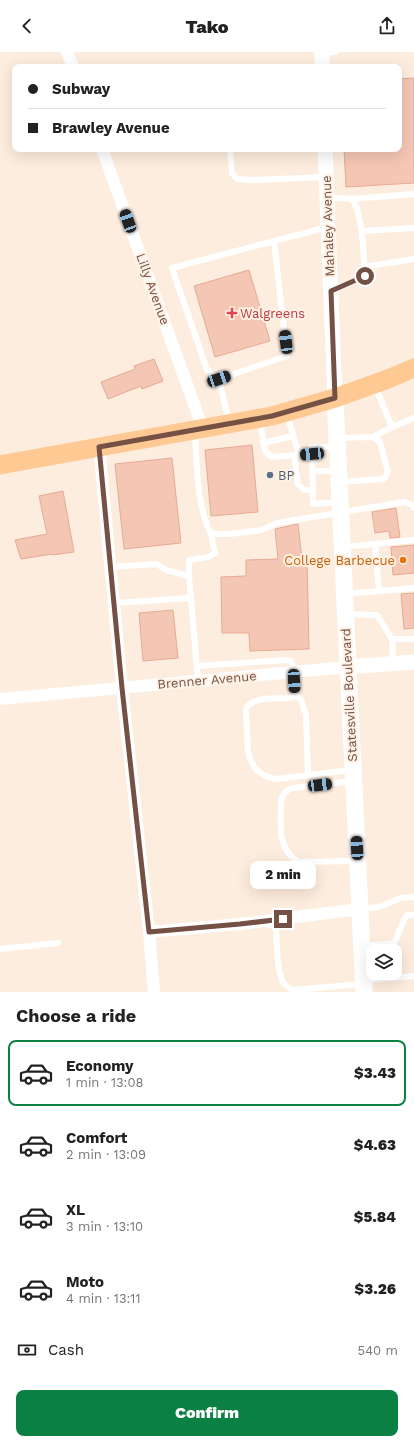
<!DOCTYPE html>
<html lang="en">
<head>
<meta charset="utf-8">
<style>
  :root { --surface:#fff; --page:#f2f2f2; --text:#222; --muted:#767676; --line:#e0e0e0; --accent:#0b8043 }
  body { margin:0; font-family:"Work Sans",sans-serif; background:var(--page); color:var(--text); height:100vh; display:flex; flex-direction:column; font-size:15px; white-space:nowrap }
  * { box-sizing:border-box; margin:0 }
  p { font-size:13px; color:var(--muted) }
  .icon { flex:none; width:22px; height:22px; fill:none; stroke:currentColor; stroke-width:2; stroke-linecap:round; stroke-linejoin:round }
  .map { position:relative; height:940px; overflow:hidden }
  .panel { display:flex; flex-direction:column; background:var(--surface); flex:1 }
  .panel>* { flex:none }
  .guide { position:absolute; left:12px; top:12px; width:390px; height:88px; border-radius:8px; box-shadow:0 4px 16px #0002; display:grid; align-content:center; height:88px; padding:0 16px; background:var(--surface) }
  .controls { position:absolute; left:366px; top:892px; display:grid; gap:8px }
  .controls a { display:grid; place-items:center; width:36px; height:36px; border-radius:8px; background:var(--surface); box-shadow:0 4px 16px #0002; font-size:20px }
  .end { position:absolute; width:18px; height:18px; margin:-9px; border:5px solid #745045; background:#fff; box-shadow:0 0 0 2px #fff }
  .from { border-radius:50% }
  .bubble { position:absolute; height:28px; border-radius:8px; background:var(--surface); box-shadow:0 4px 16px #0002; font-size:13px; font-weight:800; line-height:28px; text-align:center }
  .car { position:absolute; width:12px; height:24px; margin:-12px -6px; border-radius:5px; box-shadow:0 0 3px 1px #0007; background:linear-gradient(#222 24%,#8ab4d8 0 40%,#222 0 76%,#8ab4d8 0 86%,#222 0) }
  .guide b { display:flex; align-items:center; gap:14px; height:38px; font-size:15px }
  .guide b+b { border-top:1px solid var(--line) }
  .guide i { width:10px; height:10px; background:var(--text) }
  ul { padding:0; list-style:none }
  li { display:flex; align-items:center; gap:12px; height:66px; margin:0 8px 6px; padding:0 8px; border:2px solid transparent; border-radius:8px }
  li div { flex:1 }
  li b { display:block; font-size:15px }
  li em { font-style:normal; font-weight:800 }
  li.on { border-color:var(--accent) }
  li>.icon { width:36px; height:36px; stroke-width:1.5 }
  h2 { padding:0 16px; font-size:18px; line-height:48px }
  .pay { display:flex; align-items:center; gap:10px; height:44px; padding:0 16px; font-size:15px }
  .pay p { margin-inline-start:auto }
  .primary-button { display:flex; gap:8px; margin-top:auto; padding:8px 16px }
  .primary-button a { flex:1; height:46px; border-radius:8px; background:var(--accent); color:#fff; font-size:16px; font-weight:800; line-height:46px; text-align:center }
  header { display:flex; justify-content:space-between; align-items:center; height:52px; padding:0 16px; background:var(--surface); font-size:18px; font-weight:800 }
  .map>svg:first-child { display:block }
  .building { fill:#f4c6b4; stroke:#e7a994 }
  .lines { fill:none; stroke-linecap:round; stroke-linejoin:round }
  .service { stroke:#fff; stroke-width:6 }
  .minor { stroke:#fff; stroke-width:12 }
  .tertiary { stroke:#fff; stroke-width:15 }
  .secondary { stroke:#fff; stroke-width:17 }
  .primary { stroke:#ffc993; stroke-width:19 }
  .route { stroke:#745045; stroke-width:5 }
  .health-dot { fill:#e0444e; stroke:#fff2e5; stroke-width:1.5 }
  .service-dot { fill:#5c6f8a; stroke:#fff2e5; stroke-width:1.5 }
  .food-dot { fill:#e8710a; stroke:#fff2e5; stroke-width:1.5 }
  .labels { text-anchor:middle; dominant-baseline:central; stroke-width:4; stroke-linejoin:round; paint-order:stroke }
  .street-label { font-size:13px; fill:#745045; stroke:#fff2e5 }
  .health-label { font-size:13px; fill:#be3a42; stroke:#fff2e5; text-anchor:start }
  .service-label { font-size:13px; fill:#4e5e75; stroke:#fff2e5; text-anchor:start }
  .food-label { font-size:13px; fill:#c56008; stroke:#fff2e5; text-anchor:end }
</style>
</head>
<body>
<header><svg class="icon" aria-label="back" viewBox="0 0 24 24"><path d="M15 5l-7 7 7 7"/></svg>Tako<svg class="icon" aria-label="share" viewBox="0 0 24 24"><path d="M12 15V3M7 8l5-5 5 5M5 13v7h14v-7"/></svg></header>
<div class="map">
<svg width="414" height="940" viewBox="0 0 414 940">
  <rect width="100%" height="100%" fill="#fdedde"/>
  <g class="building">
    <polygon points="414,26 414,131 346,135 344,97 399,97 399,27"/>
    <polygon points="249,218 270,289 215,305 194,234"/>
    <polygon points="154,307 163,329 142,337 141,334 108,347 101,330 135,317 134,314"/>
    <polygon points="252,393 258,460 211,464 205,398"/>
    <polygon points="172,406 181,491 124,497 115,412"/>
    <polygon points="63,439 74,500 52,503 52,502 21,507 15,488 47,482 39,444"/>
    <polygon points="396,456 400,485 390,486 389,479 375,481 372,460"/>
    <polygon points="298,472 302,507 307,507 309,597 250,599 249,581 222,581 221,525 246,524 246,508 278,507 275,477"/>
    <polygon points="414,493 414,521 393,523 391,495"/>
    <polygon points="414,541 414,576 404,577 401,542"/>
    <polygon points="173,558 178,606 143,609 139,561"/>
  </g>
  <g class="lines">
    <g class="service">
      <polyline points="323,1 335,0"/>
      <polyline points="230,97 232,121 237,127 251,128 326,125"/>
      <polyline points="327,145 352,147 357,156 362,179 414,176"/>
      <polyline points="352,147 414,142"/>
      <polyline points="364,215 414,207"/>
      <polyline points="331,239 365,224 362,179"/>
      <polyline points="219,327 207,318 172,216 274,189"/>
      <polyline points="375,334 392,375 414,366"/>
      <polyline points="287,362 299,403"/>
      <polyline points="260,368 265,399 272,405 294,403 298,432 304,438 313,438 313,452 339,450"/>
      <polyline points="229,370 219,327 287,304 274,189 328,175"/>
      <path d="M195,380C197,412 196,453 211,482H230L261,478L277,471L404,450L413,453L414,456"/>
      <polyline points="373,385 392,375"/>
      <polyline points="338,386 373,385 380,390 388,420 384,427 341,430"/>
      <polyline points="263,391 293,384"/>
      <polyline points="312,402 311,395 336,395"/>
      <polyline points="294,403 312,402 313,438"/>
      <polyline points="313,419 338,419"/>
      <polyline points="375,492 379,539"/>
      <polyline points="344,495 414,488"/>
      <polyline points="111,515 157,512 166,518 189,524 198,629"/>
      <polyline points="189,524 189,508 208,505 215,501 211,482"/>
      <polyline points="346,542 414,536"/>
      <polyline points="114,551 191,546"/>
      <polyline points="347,562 377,563 392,587 393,611"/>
      <polyline points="392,587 414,587"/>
      <path d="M197,614L287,608L291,609L293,614L295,643L291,646C278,647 253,643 246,657L248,699C251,714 259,725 276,727L351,718"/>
      <polyline points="295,643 301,648 306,663 308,723"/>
      <path d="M353,729L292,736C285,739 283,742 281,749C281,773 276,797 299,810L356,809"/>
      <polyline points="362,857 379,855 401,846 414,845"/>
      <path d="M268,873L276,874C277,890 276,915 283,930C285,934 289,936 293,938L362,932"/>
      <path d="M362,894L394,891C399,882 401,872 407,863H414"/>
      <polyline points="0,897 58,891"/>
      <polyline points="365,928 414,924"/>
    </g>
    <g class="minor">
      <polyline points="67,0 73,15"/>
      <polyline points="102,97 203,377"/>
      <polyline points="99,395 122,636 149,880 154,940"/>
      <polyline points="0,647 348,615"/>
      <polyline points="149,880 240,872 360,857"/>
    </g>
    <g class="tertiary">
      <polyline points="322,0 322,15"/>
      <polyline points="325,97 335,346"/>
      <polyline points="348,615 414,610"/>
    </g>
    <polyline class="secondary" points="335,346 364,940"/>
    <polyline class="primary" points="0,413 272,364 335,346 388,327 414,316"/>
  </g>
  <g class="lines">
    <polyline class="route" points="283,867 240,872 149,880 122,636 99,395 272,364 335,346 331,239 365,224"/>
  </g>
  <path class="health-dot" d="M230 255h4v4h4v4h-4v4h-4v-4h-4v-4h4z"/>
  <circle class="service-dot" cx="270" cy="423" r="4"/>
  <circle class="food-dot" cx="403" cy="508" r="4"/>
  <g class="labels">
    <g class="street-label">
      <text transform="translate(328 174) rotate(-92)">Mahaley Avenue</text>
      <text transform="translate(153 237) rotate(70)">Lilly Avenue</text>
      <text transform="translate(207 628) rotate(-5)">Brenner Avenue</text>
      <text transform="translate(349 643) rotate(-93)">Statesville Boulevard</text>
    </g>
    <g class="health-label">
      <text x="240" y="261">Walgreens</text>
    </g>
    <g class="service-label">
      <text x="278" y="423">BP</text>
    </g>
    <g class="food-label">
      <text x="395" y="508">College Barbecue</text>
    </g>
  </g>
</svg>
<div class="controls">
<a><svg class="icon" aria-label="layers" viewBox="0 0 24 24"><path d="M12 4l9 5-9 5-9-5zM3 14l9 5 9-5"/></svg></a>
</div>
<i class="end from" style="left:365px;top:224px"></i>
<i class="end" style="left:283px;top:867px"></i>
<div class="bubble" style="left:250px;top:809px;width:66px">2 min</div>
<i class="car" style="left:128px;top:169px;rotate:340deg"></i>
<i class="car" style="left:286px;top:290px;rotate:353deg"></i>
<i class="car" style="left:219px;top:327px;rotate:71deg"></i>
<i class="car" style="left:312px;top:402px;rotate:265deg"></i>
<i class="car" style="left:294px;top:629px;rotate:177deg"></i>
<i class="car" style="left:320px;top:733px;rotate:83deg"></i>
<i class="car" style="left:357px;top:796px;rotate:357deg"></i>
<div class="guide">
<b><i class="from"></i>Subway</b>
<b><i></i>Brawley Avenue</b>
</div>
</div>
<section class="panel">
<h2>Choose a ride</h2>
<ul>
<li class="on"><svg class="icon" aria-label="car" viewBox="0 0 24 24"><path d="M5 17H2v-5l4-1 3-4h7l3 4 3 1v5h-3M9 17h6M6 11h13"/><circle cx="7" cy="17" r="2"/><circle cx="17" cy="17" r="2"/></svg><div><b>Economy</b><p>1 min · 13:08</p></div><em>$3.43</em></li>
<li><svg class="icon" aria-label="car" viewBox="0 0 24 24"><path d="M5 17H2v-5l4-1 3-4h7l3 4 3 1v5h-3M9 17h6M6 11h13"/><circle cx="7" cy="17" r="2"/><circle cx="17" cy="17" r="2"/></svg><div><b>Comfort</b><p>2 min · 13:09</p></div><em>$4.63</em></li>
<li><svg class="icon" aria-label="car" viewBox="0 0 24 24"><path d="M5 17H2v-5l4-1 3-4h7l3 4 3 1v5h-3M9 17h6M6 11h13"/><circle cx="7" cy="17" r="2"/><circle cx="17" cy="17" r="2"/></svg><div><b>XL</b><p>3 min · 13:10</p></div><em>$5.84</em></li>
<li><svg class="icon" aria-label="car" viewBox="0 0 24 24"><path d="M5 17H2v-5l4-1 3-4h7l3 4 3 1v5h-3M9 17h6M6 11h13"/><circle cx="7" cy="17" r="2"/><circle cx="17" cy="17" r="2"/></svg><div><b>Moto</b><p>4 min · 13:11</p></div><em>$3.26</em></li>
</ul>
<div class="pay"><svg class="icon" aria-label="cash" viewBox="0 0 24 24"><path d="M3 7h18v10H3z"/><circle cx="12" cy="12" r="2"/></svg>Cash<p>540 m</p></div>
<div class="primary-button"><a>Confirm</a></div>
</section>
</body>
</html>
